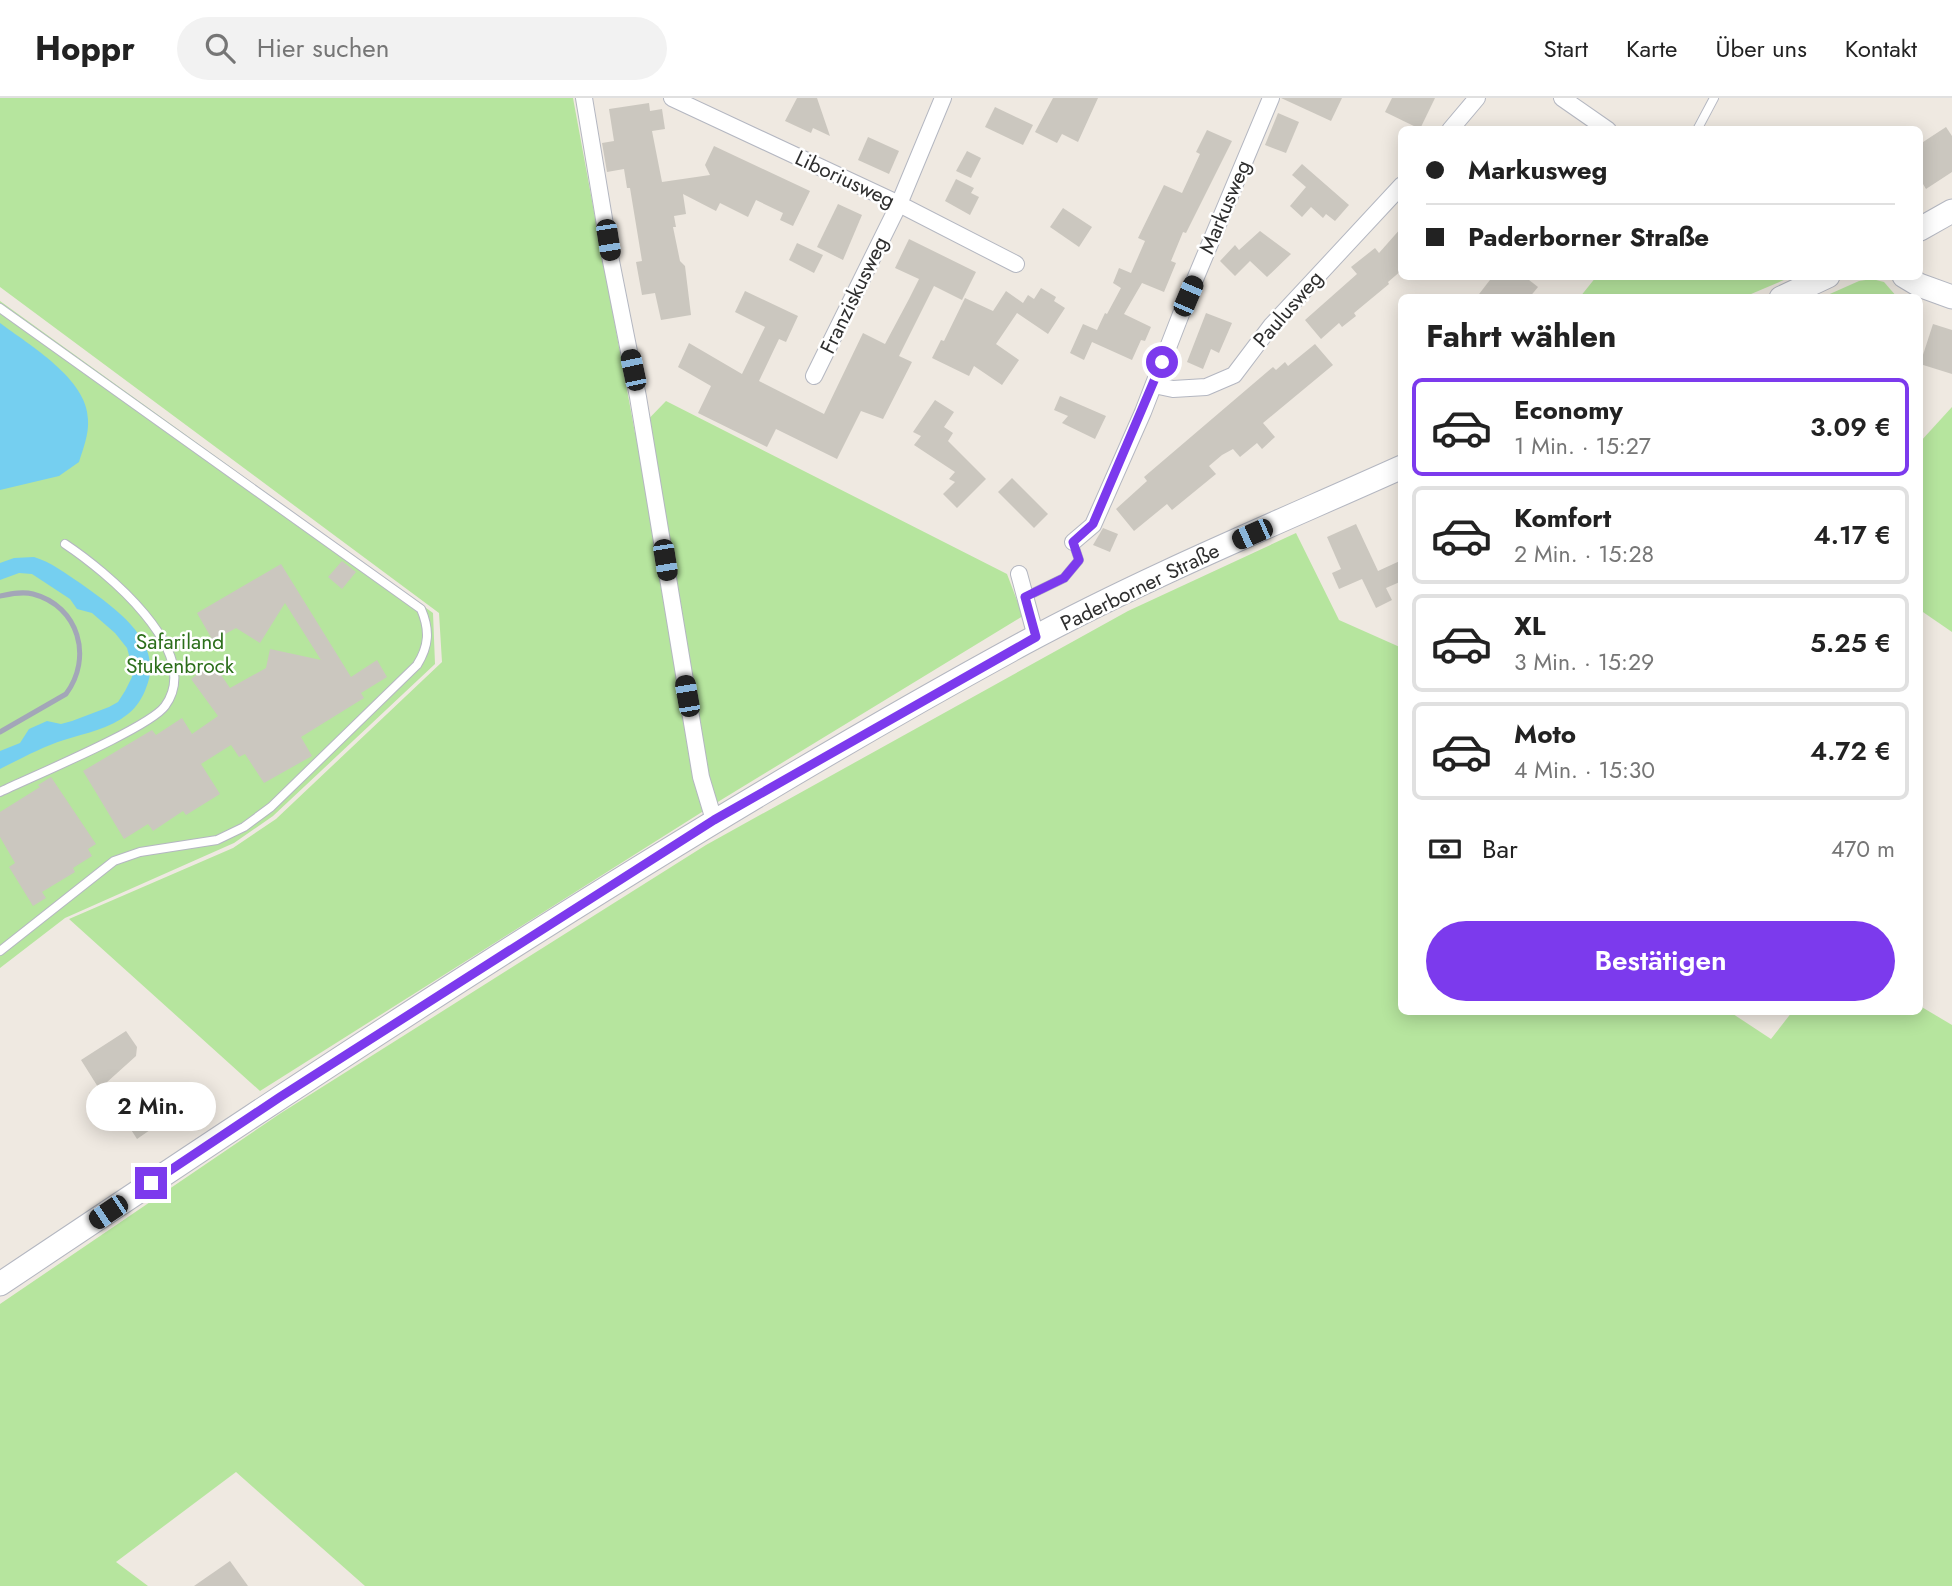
<!DOCTYPE html>
<html lang="de">
<head>
<meta charset="utf-8">
<style>
  :root { --surface:#fff; --page:#f2f2f2; --text:#222; --muted:#767676; --line:#e0e0e0; --accent:#7c3aed }
  body { margin:0; font-family:Jost,sans-serif; background:var(--page); color:var(--text); height:100vh; display:flex; flex-direction:column; font-size:26px; white-space:nowrap }
  * { box-sizing:border-box; margin:0 }
  p { font-size:23px; color:var(--muted) }
  .icon { flex:none; width:38px; height:38px; fill:none; stroke:currentColor; stroke-width:2; stroke-linecap:round; stroke-linejoin:round }
  .map { position:relative; flex:1; overflow:hidden }
  .side { position:absolute; left:1398px; top:196px; width:525px; height:721px; display:flex; flex-direction:column; background:var(--surface); border-radius:10px; box-shadow:0 4px 18px #0003 }
  .side>* { flex:none }
  .guide { position:absolute; left:1398px; top:28px; width:525px; height:154px; border-radius:10px; box-shadow:0 4px 18px #0003; display:grid; align-content:center; height:154px; padding:0 28px; background:var(--surface) }
  .end { position:absolute; width:32px; height:32px; margin:-16px; border:9px solid #7c3aed; background:#fff; box-shadow:0 0 0 4px #fff }
  .from { border-radius:50% }
  .bubble { position:absolute; height:49px; border-radius:24px; background:var(--surface); box-shadow:0 4px 18px #0003; font-size:23px; font-weight:600; line-height:49px; text-align:center }
  .car { position:absolute; width:21px; height:42px; margin:-21px -10px; border-radius:9px; box-shadow:0 0 5px 2px #0007; background:linear-gradient(#222 24%,#8ab4d8 0 40%,#222 0 76%,#8ab4d8 0 86%,#222 0) }
  .guide b { display:flex; align-items:center; gap:24px; height:66px; font-size:26px }
  .guide b+b { border-top:2px solid var(--line) }
  .guide i { width:18px; height:18px; background:var(--text) }
  ul { padding:0; list-style:none }
  li { display:flex; align-items:center; gap:21px; height:98px; margin:0 14px 10px; padding:0 14px; border:4px solid var(--line); border-radius:10px }
  li div { flex:1 }
  li b { display:block; font-size:26px }
  li em { font-style:normal; font-weight:600 }
  li.active { border-color:var(--accent) }
  li>.icon { width:63px; height:63px; stroke-width:1.5 }
  h2 { padding:0 28px; font-size:32px; line-height:84px }
  .pay { display:flex; align-items:center; gap:18px; height:77px; padding:0 28px; font-size:26px }
  .pay p { margin-inline-start:auto }
  .action { display:flex; gap:14px; margin-top:auto; padding:14px 28px }
  .action a { flex:1; height:80px; border-radius:42px; background:var(--accent); color:#fff; font-size:28px; font-weight:600; line-height:80px; text-align:center }
  header { display:flex; align-items:center; gap:42px; box-sizing:border-box; height:98px; padding:0 35px; background:var(--surface); border-bottom:2px solid var(--line) }
  header strong { font-size:33px }
  nav { display:flex; gap:38px; margin-inline-start:auto; font-size:24px }
  .search { width:490px; height:63px; background:var(--page); display:flex; align-items:center; gap:18px; box-sizing:border-box; padding:0 24px; border-radius:38px; color:var(--muted); font-size:26px }
  .map>svg:first-child { display:block }
  .green { fill:#b6e59e }
  .water { fill:#75cff0 }
  .building { fill:#cbc7bf }
  .lines { fill:none; stroke-linecap:round; stroke-linejoin:round }
  .service-casing { stroke:#b4b7c1; stroke-width:10 }
  .minor-casing { stroke:#b4b7c1; stroke-width:18 }
  .secondary-casing { stroke:#b4b7c1; stroke-width:25 }
  .service { stroke:#fff; stroke-width:8 }
  .minor { stroke:#fff; stroke-width:16 }
  .secondary { stroke:#fff; stroke-width:23 }
  .rail { stroke:#a3a6b8; stroke-width:5 }
  .route { stroke:#7c3aed; stroke-width:9 }
  .labels { text-anchor:middle; dominant-baseline:central; stroke-width:5; stroke-linejoin:round; paint-order:stroke }
  .street-label { font-size:21px; fill:#2e2e2e; stroke:#fff }
  .park-label { font-size:21px; fill:#2c6e1b; stroke:#fff }
</style>
</head>
<body>
<header>
<strong>Hoppr</strong>
<div class="search"><svg class="icon" aria-label="search" viewBox="0 0 24 24"><circle cx="10" cy="10" r="6"/><path d="M15 15l6 6"/></svg>Hier suchen</div>
<nav><a>Start</a><a>Karte</a><a>Über uns</a><a>Kontakt</a></nav>
</header>
<div class="map">
<svg width="1952" height="1488" viewBox="0 0 1952 1488">
  <rect width="100%" height="100%" fill="#efe9e1"/>
  <g class="green">
    <polygon points="0,0 573,0 635,335 666,303 1007,476 1023,518 721,702 260,993 69,821 233,750 276,721 442,564 439,515 0,189"/>
    <polygon points="1596,179 1596,178 1791,179 1744,199 1580,199"/>
    <polygon points="1872,181 1884,184 1897,199 1823,199 1859,183"/>
    <polygon points="0,203 433,515 435,566 273,718 234,745 65,820 0,870"/>
    <polygon points="1952,309 1952,534 1920,512 1920,344"/>
    <polygon points="1296,435 1339,522 1402,550 1402,914 1730,914 1771,941 1792,914 1920,914 1920,908 1952,927 1952,1488 365,1488 236,1374 116,1464 148,1488 0,1488 0,1206 281,1015 706,747 1128,513"/>
  </g>
  <g class="water">
    <path d="M0,225C29,247 88,281 88,322C89,336 83,351 79,364L59,378L0,392Z"/>
    <path d="M34,459C51,464 65,475 80,485C112,508 166,543 146,590C143,599 136,610 128,616C109,631 86,635 64,642C42,649 20,661 0,671V653L20,645L29,631L47,623L61,626L72,623L109,609L118,604L125,593L132,579V568L127,550L115,535L92,515L77,511L70,501L32,476L19,475L0,482V465L14,460Z"/>
  </g>
  <g class="building">
    <polygon points="797,0 817,0 830,38 813,30 811,35 785,23"/>
    <polygon points="1053,0 1098,0 1078,44 1062,36 1057,45 1035,34"/>
    <polygon points="1281,0 1342,0 1331,23"/>
    <polygon points="1392,0 1435,0 1420,31 1385,14"/>
    <polygon points="649,5 650,13 662,11 665,31 652,33 662,84 710,77 705,67 714,48 810,93 793,128 780,122 783,115 756,102 748,119 720,105 716,113 683,96 686,116 674,118 676,129 673,129 680,163 685,168 691,217 661,222 655,195 642,197 636,164 642,163 630,90 627,90 624,71 607,74 602,45 614,43 609,11"/>
    <polygon points="995,9 1033,27 1023,47 985,29"/>
    <polygon points="1278,15 1299,24 1286,55 1265,47"/>
    <polygon points="1946,29 1952,38 1952,74 1926,91 1920,81 1920,46"/>
    <polygon points="1207,32 1232,43 1186,135 1183,134 1171,163 1176,165 1164,194 1142,185 1124,216 1151,229 1145,243 1141,242 1132,262 1092,244 1084,262 1070,255 1083,226 1097,232 1105,215 1107,216 1121,190 1113,185 1119,170 1131,175 1145,143 1138,140 1164,87 1182,95 1200,56 1196,54"/>
    <polygon points="868,39 899,53 889,76 858,62"/>
    <polygon points="967,53 981,60 971,80 956,73"/>
    <polygon points="1302,66 1349,107 1335,123 1326,116 1323,120 1311,109 1302,119 1290,108 1306,89 1292,77"/>
    <polygon points="956,81 974,90 971,95 979,99 970,117 945,103"/>
    <polygon points="838,106 862,117 843,162 817,149"/>
    <polygon points="1063,110 1092,129 1079,149 1050,129"/>
    <polygon points="1402,129 1402,172 1388,184 1389,186 1354,215 1356,218 1342,229 1339,225 1321,241 1305,222 1357,176 1351,169 1375,150 1379,155"/>
    <polygon points="1260,133 1291,156 1267,179 1250,163 1235,178 1220,163 1235,147 1239,152"/>
    <polygon points="909,141 976,174 962,202 934,188 899,258 912,264 883,321 861,313 837,361 776,331 767,349 698,315 711,288 678,269 689,245 742,276 765,229 735,214 745,193 798,218 786,244 779,241 759,283 824,316 863,235 885,246 909,201 919,181 895,170"/>
    <polygon points="797,145 823,157 814,175 789,162"/>
    <polygon points="1493,178 1524,178 1538,189 1529,200 1476,200"/>
    <polygon points="1041,190 1056,199 1054,203 1065,210 1048,236 1017,215 996,246 1019,262 1002,287 974,268 969,278 932,260 941,242 944,243 965,200 993,213 1006,193 1023,205 1028,197 1034,201"/>
    <polygon points="1206,215 1232,225 1219,255 1211,251 1203,271 1187,264"/>
    <polygon points="1933,226 1952,232 1952,276 1920,266"/>
    <polygon points="1315,246 1333,267 1263,325 1275,339 1262,351 1257,345 1240,359 1233,351 1222,357 1209,368 1216,376 1172,412 1167,406 1134,433 1116,411 1147,383 1144,379 1273,269 1276,272 1285,264 1288,268"/>
    <polygon points="1060,298 1106,318 1095,341 1062,325 1068,318 1054,312"/>
    <polygon points="935,302 954,314 944,329 953,335 948,343 986,381 957,410 943,396 955,384 949,381 955,374 914,347 921,338 913,334"/>
    <polygon points="1012,380 1048,416 1034,430 998,394"/>
    <polygon points="1356,426 1378,473 1402,462 1402,483 1386,490 1392,502 1376,510 1362,481 1339,491 1332,475 1341,471 1327,439"/>
    <polygon points="1103,430 1118,436 1110,454 1093,447"/>
    <polygon points="342,463 356,474 342,491 328,479"/>
    <polygon points="281,466 351,579 377,562 387,579 361,595 364,600 301,639 312,658 264,685 245,656 239,659 231,647 201,666 220,696 186,717 183,713 153,733 148,726 124,741 83,673 152,632 156,637 182,620 192,636 218,618 191,581 213,565 230,590 266,570 270,551 321,562 285,505 260,545 236,530 213,543 197,515"/>
    <polygon points="51,679 96,746 88,751 92,758 73,770 75,774 42,794 46,800 33,808 9,769 15,765 0,739 0,714 40,689 38,687"/>
    <polygon points="126,933 137,949 136,958 106,985 117,1001 100,1012 89,995 98,989 81,962"/>
    <polygon points="153,995 162,1006 142,1020 150,1032 137,1041 121,1016"/>
    <polygon points="230,1463 248,1488 194,1488"/>
  </g>
  <g class="lines">
    <defs>
      <g id="service">
        <polyline points="1697,32 1714,0"/>
        <path d="M0,210L421,511C430,532 429,548 417,567L271,709L244,729L217,742L140,754L114,763L0,853"/>
        <polyline points="1025,499 1064,480 1079,462 1073,444"/>
        <path d="M0,694C31,679 149,630 165,608C205,553 104,472 65,446"/>
      </g>
      <g id="minor">
        <polyline points="584,0 611,163 638,299 701,679 714,722"/>
        <polyline points="672,0 899,106 1016,166"/>
        <polyline points="1562,0 1608,32"/>
        <polyline points="1450,32 1477,0"/>
        <polyline points="814,278 899,106 943,0"/>
        <polyline points="1154,287 1173,291 1206,289 1234,277 1271,228 1402,87"/>
        <polyline points="1073,444 1093,427 1143,314 1188,198 1271,0"/>
        <polyline points="1019,476 1036,539"/>
      </g>
      <g id="secondary">
        <polyline points="1920,131 1952,113"/>
        <polyline points="1904,178 1919,187 1952,199"/>
        <polyline points="1781,200 1828,178"/>
        <path d="M0,1186C335,962 670,738 1024,545C1146,479 1275,426 1402,369"/>
      </g>
    </defs>
    <use href="#service" class="service-casing"/>
    <use href="#minor" class="minor-casing"/>
    <use href="#secondary" class="secondary-casing"/>
    <use href="#service" class="service"/>
    <use href="#minor" class="minor"/>
    <use href="#secondary" class="secondary"/>
    <path class="rail" d="M0,498C10,496 22,493 33,496C79,508 93,560 66,596L0,634"/>
  </g>
  <g class="lines">
    <polyline class="route" points="151,1085 280,999 714,722 1036,539 1025,499 1064,480 1079,462 1073,444 1093,426 1162,264"/>
  </g>
  <g class="labels">
    <g class="street-label">
      <text transform="translate(845 81) rotate(25)">Liboriusweg</text>
      <text transform="translate(1225 109) rotate(-67)">Markusweg</text>
      <text transform="translate(854 197) rotate(-64)">Franziskusweg</text>
      <text transform="translate(1288 211) rotate(-49)">Paulusweg</text>
      <text transform="translate(1140 489) rotate(-26)">Paderborner Straße</text>
    </g>
    <g class="park-label">
      <text x="180" y="544">Safariland<tspan x="180" dy="24">Stukenbrock</tspan></text>
    </g>
  </g>
</svg>
<i class="end from" style="left:1162px;top:264px"></i>
<i class="end" style="left:151px;top:1085px"></i>
<div class="bubble" style="left:86px;top:984px;width:130px">2 Min.</div>
<i class="car" style="left:608px;top:142px;rotate:171deg"></i>
<i class="car" style="left:1188px;top:198px;rotate:23deg"></i>
<i class="car" style="left:633px;top:272px;rotate:348deg"></i>
<i class="car" style="left:1252px;top:436px;rotate:246deg"></i>
<i class="car" style="left:665px;top:462px;rotate:171deg"></i>
<i class="car" style="left:687px;top:598px;rotate:350deg"></i>
<i class="car" style="left:108px;top:1114px;rotate:236deg"></i>
<div class="guide">
<b><i class="from"></i>Markusweg</b>
<b><i></i>Paderborner Straße</b>
</div>
<section class="side">
<h2>Fahrt wählen</h2>
<ul>
<li class="active"><svg class="icon" aria-label="car" viewBox="0 0 24 24"><path d="M5 17H2v-5l4-1 3-4h7l3 4 3 1v5h-3M9 17h6M6 11h13"/><circle cx="7" cy="17" r="2"/><circle cx="17" cy="17" r="2"/></svg><div><b>Economy</b><p>1 Min. · 15:27</p></div><em>3.09 €</em></li>
<li><svg class="icon" aria-label="car" viewBox="0 0 24 24"><path d="M5 17H2v-5l4-1 3-4h7l3 4 3 1v5h-3M9 17h6M6 11h13"/><circle cx="7" cy="17" r="2"/><circle cx="17" cy="17" r="2"/></svg><div><b>Komfort</b><p>2 Min. · 15:28</p></div><em>4.17 €</em></li>
<li><svg class="icon" aria-label="car" viewBox="0 0 24 24"><path d="M5 17H2v-5l4-1 3-4h7l3 4 3 1v5h-3M9 17h6M6 11h13"/><circle cx="7" cy="17" r="2"/><circle cx="17" cy="17" r="2"/></svg><div><b>XL</b><p>3 Min. · 15:29</p></div><em>5.25 €</em></li>
<li><svg class="icon" aria-label="car" viewBox="0 0 24 24"><path d="M5 17H2v-5l4-1 3-4h7l3 4 3 1v5h-3M9 17h6M6 11h13"/><circle cx="7" cy="17" r="2"/><circle cx="17" cy="17" r="2"/></svg><div><b>Moto</b><p>4 Min. · 15:30</p></div><em>4.72 €</em></li>
</ul>
<div class="pay"><svg class="icon" aria-label="cash" viewBox="0 0 24 24"><path d="M3 7h18v10H3z"/><circle cx="12" cy="12" r="2"/></svg>Bar<p>470 m</p></div>
<div class="action"><a>Bestätigen</a></div>
</section>
</div>
</body>
</html>
